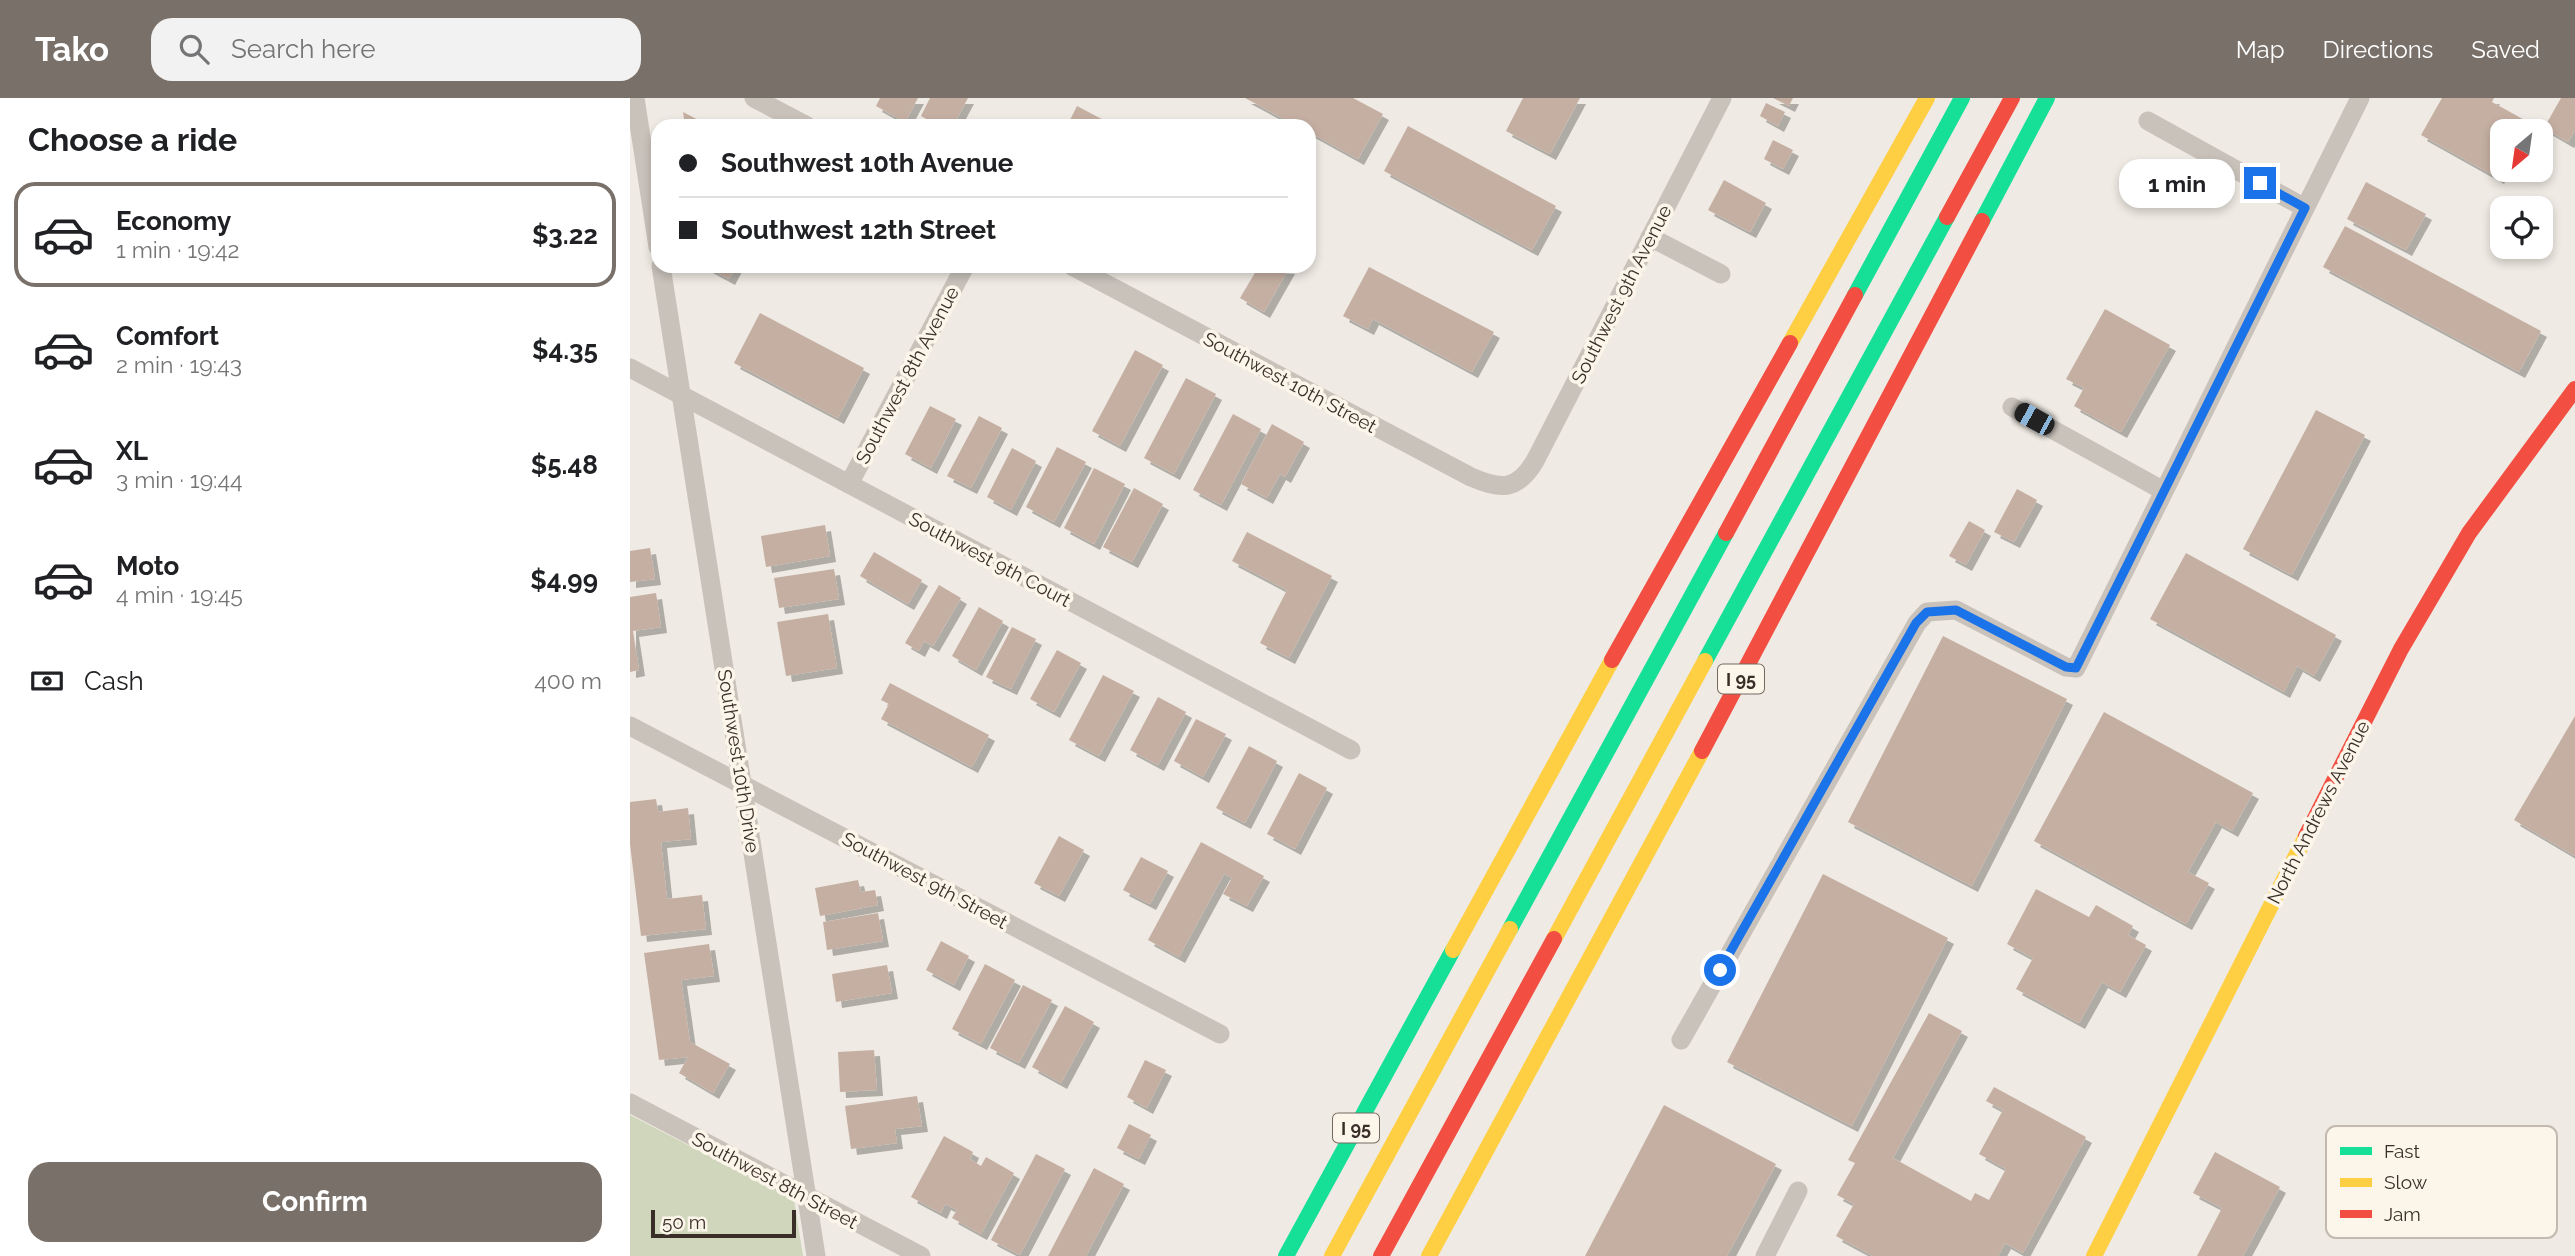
<!DOCTYPE html>
<html lang="en">
<head>
<meta charset="utf-8">
<style>
  :root { --surface:#fff; --page:#f2f2f2; --text:#202124; --muted:#757577; --line:#e0e0e0; --accent:#797069 }
  body { margin:0; font-family:Raleway,sans-serif; background:var(--page); color:var(--text); height:100vh; display:flex; flex-direction:column; font-size:26px; white-space:nowrap }
  * { box-sizing:border-box; margin:0 }
  p { font-size:23px; color:var(--muted) }
  .icon { flex:none; width:38px; height:38px; fill:none; stroke:currentColor; stroke-width:2; stroke-linecap:round; stroke-linejoin:round }
  .map { position:relative; flex:1; overflow:hidden }
  .sheet { display:flex; flex-direction:column; background:var(--surface); width:630px }
  .sheet>* { flex:none }
  .guide { position:absolute; left:21px; top:21px; width:665px; height:154px; border-radius:21px; box-shadow:0 4px 10px #0003; display:grid; align-content:center; height:154px; padding:0 28px; background:var(--surface) }
  .needle { width:46px; rotate:209deg }
  .controls { position:absolute; left:1860px; top:21px; display:grid; gap:14px }
  .controls a { display:grid; place-items:center; width:63px; height:63px; border-radius:14px; background:var(--surface); box-shadow:0 4px 10px #0003; font-size:35px }
  .scale { position:absolute; left:21px; bottom:18px; width:145px; box-sizing:border-box; padding-left:7px; border:4px solid #3a2f28; border-top:0; font-size:19px; line-height:24px; white-space:nowrap; color:#3a2f28; -webkit-text-stroke:5px #fcf5ea; paint-order:stroke }
  .end { position:absolute; width:32px; height:32px; margin:-16px; border:9px solid #1a73e8; background:#fff; box-shadow:0 0 0 4px #fff }
  .from { border-radius:50% }
  .bubble { position:absolute; height:49px; border-radius:21px; background:var(--surface); box-shadow:0 4px 10px #0003; font-size:23px; font-weight:700; line-height:49px; text-align:center }
  .car { position:absolute; width:21px; height:42px; margin:-21px -10px; border-radius:9px; box-shadow:0 0 5px 2px #0007; background:linear-gradient(#222 24%,#8ab4d8 0 40%,#222 0 76%,#8ab4d8 0 86%,#222 0) }
  .guide b { display:flex; align-items:center; gap:24px; height:66px; font-size:26px }
  .guide b+b { border-top:2px solid var(--line) }
  .guide i { width:18px; height:18px; background:var(--text) }
  ul { padding:0; list-style:none }
  li { display:flex; align-items:center; gap:21px; height:105px; margin:0 14px 10px; padding:0 14px; border:4px solid transparent; border-radius:21px }
  li div { flex:1 }
  li b { display:block; font-size:26px }
  li em { font-style:normal; font-weight:700 }
  li.selected { border-color:var(--accent) }
  li>.icon { width:63px; height:63px; stroke-width:1.5 }
  h2 { padding:0 28px; font-size:32px; line-height:84px }
  .pay { display:flex; align-items:center; gap:18px; height:77px; padding:0 28px; font-size:26px }
  .pay p { margin-inline-start:auto }
  .button { display:flex; gap:14px; margin-top:auto; padding:14px 28px }
  .button a { flex:1; height:80px; border-radius:21px; background:var(--accent); color:#fff; font-size:28px; font-weight:700; line-height:80px; text-align:center }
  header { display:flex; align-items:center; gap:42px; box-sizing:border-box; height:98px; padding:0 35px; background:var(--accent); color:#fff }
  header strong { font-size:33px }
  nav { display:flex; gap:38px; margin-inline-start:auto; font-size:24px }
  .search { width:490px; height:63px; background:var(--page); display:flex; align-items:center; gap:18px; box-sizing:border-box; padding:0 24px; border-radius:21px; color:var(--muted); font-size:26px }
  main { display:flex; flex:1; min-height:0 }
  .map>svg:first-child { display:block }
  .green { fill:#cfd6bb }
  .building { fill:#c5afa3; filter:url(#shadow) }
  .lines { fill:none; stroke-linecap:round; stroke-linejoin:round }
  .street { stroke:#c9c2bb; stroke-width:19 }
  .fast { stroke:#16e098; stroke-width:16 }
  .slow { stroke:#ffcf43; stroke-width:16 }
  .jam { stroke:#f24e42; stroke-width:16 }
  .route { stroke:#1a73e8; stroke-width:9 }
  .labels { text-anchor:middle; dominant-baseline:central; stroke-width:7; stroke-linejoin:round; paint-order:stroke }
  .shield { fill:#fcf5ea; stroke:#746a62; stroke-width:2 }
  .shield-label { font-size:18px; font-weight:bold; fill:#3a2f28 }
  .street-label { font-size:19px; fill:#3a2f28; stroke:#fcf5ea }
  .key { fill:#fcf5ea; stroke:#c2bab0; stroke-width:2 }
  .key-label { font-size:19px; fill:#3a2f28 }
</style>
</head>
<body>
<header>
<strong>Tako</strong>
<div class="search"><svg class="icon" aria-label="search" viewBox="0 0 24 24"><circle cx="10" cy="10" r="6"/><path d="M15 15l6 6"/></svg>Search here</div>
<nav><a>Map</a><a>Directions</a><a>Saved</a></nav>
</header>
<main>
<section class="sheet">
<h2>Choose a ride</h2>
<ul>
<li class="selected"><svg class="icon" aria-label="car" viewBox="0 0 24 24"><path d="M5 17H2v-5l4-1 3-4h7l3 4 3 1v5h-3M9 17h6M6 11h13"/><circle cx="7" cy="17" r="2"/><circle cx="17" cy="17" r="2"/></svg><div><b>Economy</b><p>1 min · 19:42</p></div><em>$3.22</em></li>
<li><svg class="icon" aria-label="car" viewBox="0 0 24 24"><path d="M5 17H2v-5l4-1 3-4h7l3 4 3 1v5h-3M9 17h6M6 11h13"/><circle cx="7" cy="17" r="2"/><circle cx="17" cy="17" r="2"/></svg><div><b>Comfort</b><p>2 min · 19:43</p></div><em>$4.35</em></li>
<li><svg class="icon" aria-label="car" viewBox="0 0 24 24"><path d="M5 17H2v-5l4-1 3-4h7l3 4 3 1v5h-3M9 17h6M6 11h13"/><circle cx="7" cy="17" r="2"/><circle cx="17" cy="17" r="2"/></svg><div><b>XL</b><p>3 min · 19:44</p></div><em>$5.48</em></li>
<li><svg class="icon" aria-label="car" viewBox="0 0 24 24"><path d="M5 17H2v-5l4-1 3-4h7l3 4 3 1v5h-3M9 17h6M6 11h13"/><circle cx="7" cy="17" r="2"/><circle cx="17" cy="17" r="2"/></svg><div><b>Moto</b><p>4 min · 19:45</p></div><em>$4.99</em></li>
</ul>
<div class="pay"><svg class="icon" aria-label="cash" viewBox="0 0 24 24"><path d="M3 7h18v10H3z"/><circle cx="12" cy="12" r="2"/></svg>Cash<p>400 m</p></div>
<div class="button"><a>Confirm</a></div>
</section>
<div class="map">
<svg width="1945" height="1158" viewBox="0 0 1945 1158">
  <defs>
    <filter id="shadow"><feDropShadow dx="6" dy="6" stdDeviation="0" flood-color="#0004"/></filter>
  </defs>
  <rect width="100%" height="100%" fill="#efeae3"/>
  <polygon class="green" points="0,1017 164,1102 173,1158 0,1158"/>
  <g class="building">
    <polygon points="250,0 288,0 275,24 246,8"/>
    <polygon points="300,0 338,0 323,28 309,28 291,18"/>
    <polygon points="615,0 723,0 753,16 728,61 679,34 679,28 667,28"/>
    <polygon points="893,0 950,0 920,56 876,33"/>
    <polygon points="1143,0 1163,0 1159,8"/>
    <polygon points="1812,0 1864,0 1862,4 1900,25 1895,33 1872,33 1872,73 1868,80 1791,37"/>
    <polygon points="1931,0 1945,0 1945,32 1938,44 1914,30"/>
    <polygon points="1136,5 1155,14 1148,28 1130,18"/>
    <polygon points="447,8 485,28 437,28"/>
    <polygon points="53,14 80,28 55,28"/>
    <polygon points="778,28 926,108 902,152 754,73"/>
    <polygon points="1143,42 1163,52 1153,71 1134,61"/>
    <polygon points="1094,82 1136,105 1120,134 1078,112"/>
    <polygon points="1736,84 1796,116 1776,152 1717,121"/>
    <polygon points="1715,128 1911,233 1889,274 1693,169"/>
    <polygon points="75,168 106,168 99,181"/>
    <polygon points="629,168 659,170 634,214 610,200"/>
    <polygon points="739,169 864,234 842,274 743,221 738,231 713,218"/>
    <polygon points="1475,211 1540,247 1491,334 1444,308 1454,290 1436,281"/>
    <polygon points="130,215 234,270 208,320 104,265"/>
    <polygon points="505,252 533,267 490,348 462,333"/>
    <polygon points="556,280 586,296 544,376 514,360"/>
    <polygon points="300,308 326,321 301,370 275,356"/>
    <polygon points="1686,312 1735,337 1662,477 1613,451"/>
    <polygon points="603,316 631,331 591,407 563,392"/>
    <polygon points="349,318 372,330 341,390 317,378"/>
    <polygon points="642,326 674,344 655,379 650,376 637,400 611,386"/>
    <polygon points="427,349 456,364 424,424 396,409"/>
    <polygon points="382,350 406,363 381,412 357,399"/>
    <polygon points="464,370 495,386 464,446 434,430"/>
    <polygon points="504,390 533,406 502,464 473,449"/>
    <polygon points="1387,391 1407,402 1384,444 1364,434"/>
    <polygon points="1339,423 1355,432 1336,467 1319,458"/>
    <polygon points="195,427 200,458 136,469 131,438"/>
    <polygon points="617,434 702,478 659,560 630,545 657,492 602,463"/>
    <polygon points="20,450 25,481 0,484 0,453"/>
    <polygon points="244,454 292,482 278,506 230,478"/>
    <polygon points="1556,455 1706,537 1684,578 1667,568 1654,594 1520,521"/>
    <polygon points="204,471 209,501 149,510 144,480"/>
    <polygon points="309,487 331,500 303,548 294,543 289,553 275,545"/>
    <polygon points="26,495 31,529 3,533 9,572 0,574 0,499"/>
    <polygon points="349,509 373,523 346,572 322,558"/>
    <polygon points="198,516 207,570 156,578 147,524"/>
    <polygon points="382,529 406,541 381,591 356,579"/>
    <polygon points="1313,538 1437,601 1342,788 1218,724"/>
    <polygon points="427,552 451,565 424,614 400,601"/>
    <polygon points="473,577 504,593 469,658 439,642"/>
    <polygon points="260,585 359,637 342,669 251,621 259,606 251,602"/>
    <polygon points="528,599 556,614 528,667 500,652"/>
    <polygon points="1474,614 1623,695 1602,733 1586,724 1558,774 1579,785 1556,826 1404,743"/>
    <polygon points="1945,618 1945,758 1884,722"/>
    <polygon points="566,621 596,636 573,679 544,663"/>
    <polygon points="619,648 647,663 615,725 586,710"/>
    <polygon points="669,675 697,690 665,751 637,736"/>
    <polygon points="26,701 28,714 58,710 61,741 31,744 37,801 72,797 76,831 11,838 0,746 0,704"/>
    <polygon points="429,738 454,752 429,798 404,785"/>
    <polygon points="571,744 634,778 617,808 593,796 602,780 594,776 549,859 518,842"/>
    <polygon points="511,759 538,773 520,806 493,792"/>
    <polygon points="1193,776 1318,840 1222,1028 1097,964"/>
    <polygon points="228,782 231,794 245,792 248,807 190,818 185,790"/>
    <polygon points="1406,791 1459,819 1466,807 1503,828 1498,837 1516,847 1490,894 1472,884 1449,925 1386,891 1403,860 1377,846"/>
    <polygon points="248,815 253,843 197,852 193,824"/>
    <polygon points="311,843 339,858 324,887 296,872"/>
    <polygon points="79,846 84,878 51,882 60,944 100,966 83,995 49,975 58,959 29,962 14,855"/>
    <polygon points="355,866 385,882 351,946 322,931"/>
    <polygon points="257,867 262,895 206,904 202,876"/>
    <polygon points="393,887 422,902 389,965 360,950"/>
    <polygon points="435,908 464,924 431,985 402,969"/>
    <polygon points="1299,915 1332,933 1263,1060 1341,1103 1345,1095 1359,1102 1376,1071 1349,1056 1373,1012 1356,1003 1364,989 1456,1039 1393,1155 1375,1145 1368,1158 1243,1158 1206,1138 1224,1106 1207,1097 1225,1065 1218,1062"/>
    <polygon points="244,952 247,992 210,994 208,954"/>
    <polygon points="515,962 536,972 517,1010 497,999"/>
    <polygon points="287,998 292,1028 265,1031 267,1045 221,1051 215,1008"/>
    <polygon points="1034,1007 1146,1066 1097,1158 955,1158"/>
    <polygon points="499,1026 521,1037 509,1061 487,1050"/>
    <polygon points="314,1038 343,1054 340,1061 351,1068 356,1059 384,1075 351,1136 322,1120 327,1112 315,1106 311,1115 281,1099"/>
    <polygon points="1585,1054 1650,1089 1613,1158 1567,1158 1592,1110 1563,1095"/>
    <polygon points="406,1056 435,1071 390,1157 361,1142"/>
    <polygon points="464,1070 494,1086 456,1158 418,1158"/>
  </g>
  <g class="lines">
    <g class="street">
      <polyline points="5,0 28,149"/>
      <polyline points="124,0 177,28"/>
      <polyline points="1518,23 1675,110"/>
      <polyline points="1020,139 1091,176"/>
      <polyline points="31,168 186,1158"/>
      <path d="M442,168L841,379C871,392 887,393 905,363L1092,0"/>
      <polyline points="0,270 721,652"/>
      <polyline points="1382,309 1532,392"/>
      <polyline points="219,386 335,168"/>
      <polyline points="0,628 590,936"/>
      <polyline points="1051,942 1287,525 1297,514 1326,512 1436,569 1446,570 1730,0"/>
      <polyline points="0,1005 291,1158"/>
      <polyline points="1135,1158 1168,1093"/>
    </g>
    <g class="fast">
      <polyline points="1352,123 1417,0"/>
      <polyline points="1225,197 1332,0"/>
      <polyline points="1075,563 1317,119"/>
      <polyline points="880,831 1096,435"/>
      <polyline points="656,1158 823,852"/>
    </g>
    <g class="slow">
      <polyline points="1160,245 1297,0"/>
      <polyline points="924,841 1075,563"/>
      <polyline points="823,852 982,562"/>
      <polyline points="702,1158 880,831"/>
      <polyline points="799,1158 1072,653"/>
      <polyline points="1464,1158 1676,738"/>
    </g>
    <g class="jam">
      <polyline points="1317,119 1382,0"/>
      <polyline points="1096,435 1225,197"/>
      <polyline points="982,562 1160,245"/>
      <polyline points="1072,653 1352,123"/>
      <polyline points="1676,738 1771,551 1839,435 1945,291"/>
      <polyline points="751,1158 924,841"/>
    </g>
  </g>
  <g class="lines">
    <polyline class="route" points="1090,872 1286,525 1297,514 1326,512 1436,569 1446,570 1675,110 1630,85"/>
  </g>
  <g class="labels">
    <g class="shield">
      <rect x="1088" y="566.5" width="46" height="29" rx="5"/>
      <rect x="703" y="1015.5" width="46" height="29" rx="5"/>
    </g>
    <g class="shield-label">
      <text x="1111" y="581">I 95</text>
      <text x="726" y="1030">I 95</text>
    </g>
    <g class="street-label">
      <text transform="translate(991 196) rotate(-63)">Southwest 9th Avenue</text>
      <text transform="translate(277 277) rotate(-62)">Southwest 8th Avenue</text>
      <text transform="translate(660 284) rotate(28)">Southwest 10th Street</text>
      <text transform="translate(360 461) rotate(28)">Southwest 9th Court</text>
      <text transform="translate(109 663) rotate(81)">Southwest 10th Drive</text>
      <text transform="translate(1688 714) rotate(-63)">North Andrews Avenue</text>
      <text transform="translate(295 782) rotate(28)">Southwest 9th Street</text>
      <text transform="translate(145 1082) rotate(28)">Southwest 8th Street</text>
    </g>
  </g>
  <rect x="1696" y="1028" width="231" height="112" rx="10" class="key"/>
  <rect x="1710" y="1049" width="32" height="8" fill="#16e098"/>
  <rect x="1710" y="1080" width="32" height="9" fill="#ffcf43"/>
  <rect x="1710" y="1112" width="32" height="8" fill="#f24e42"/>
  <g class="key-label">
    <text x="1754" y="1060">Fast</text>
    <text x="1754" y="1091">Slow</text>
    <text x="1754" y="1123">Jam</text>
  </g>
</svg>
<div class="controls">
<a><svg class="needle" viewBox="-14 -14 28 28"><path d="M0-13l5 13h-10z" fill="#e53935"/><path d="M0 13l5-13h-10z" fill="#757577"/></svg></a>
<a><svg class="icon" aria-label="locate" viewBox="0 0 24 24"><circle cx="12" cy="12" r="6"/><path d="M12 2v4M12 18v4M2 12h4M18 12h4"/></svg></a>
</div>
<div class="scale">50 m</div>
<i class="end from" style="left:1090px;top:872px"></i>
<i class="end" style="left:1630px;top:85px"></i>
<div class="bubble" style="left:1489px;top:61px;width:116px">1 min</div>
<i class="car" style="left:1404px;top:321px;rotate:299deg"></i>
<div class="guide">
<b><i class="from"></i>Southwest 10th Avenue</b>
<b><i></i>Southwest 12th Street</b>
</div>
</div>
</main>
</body>
</html>
